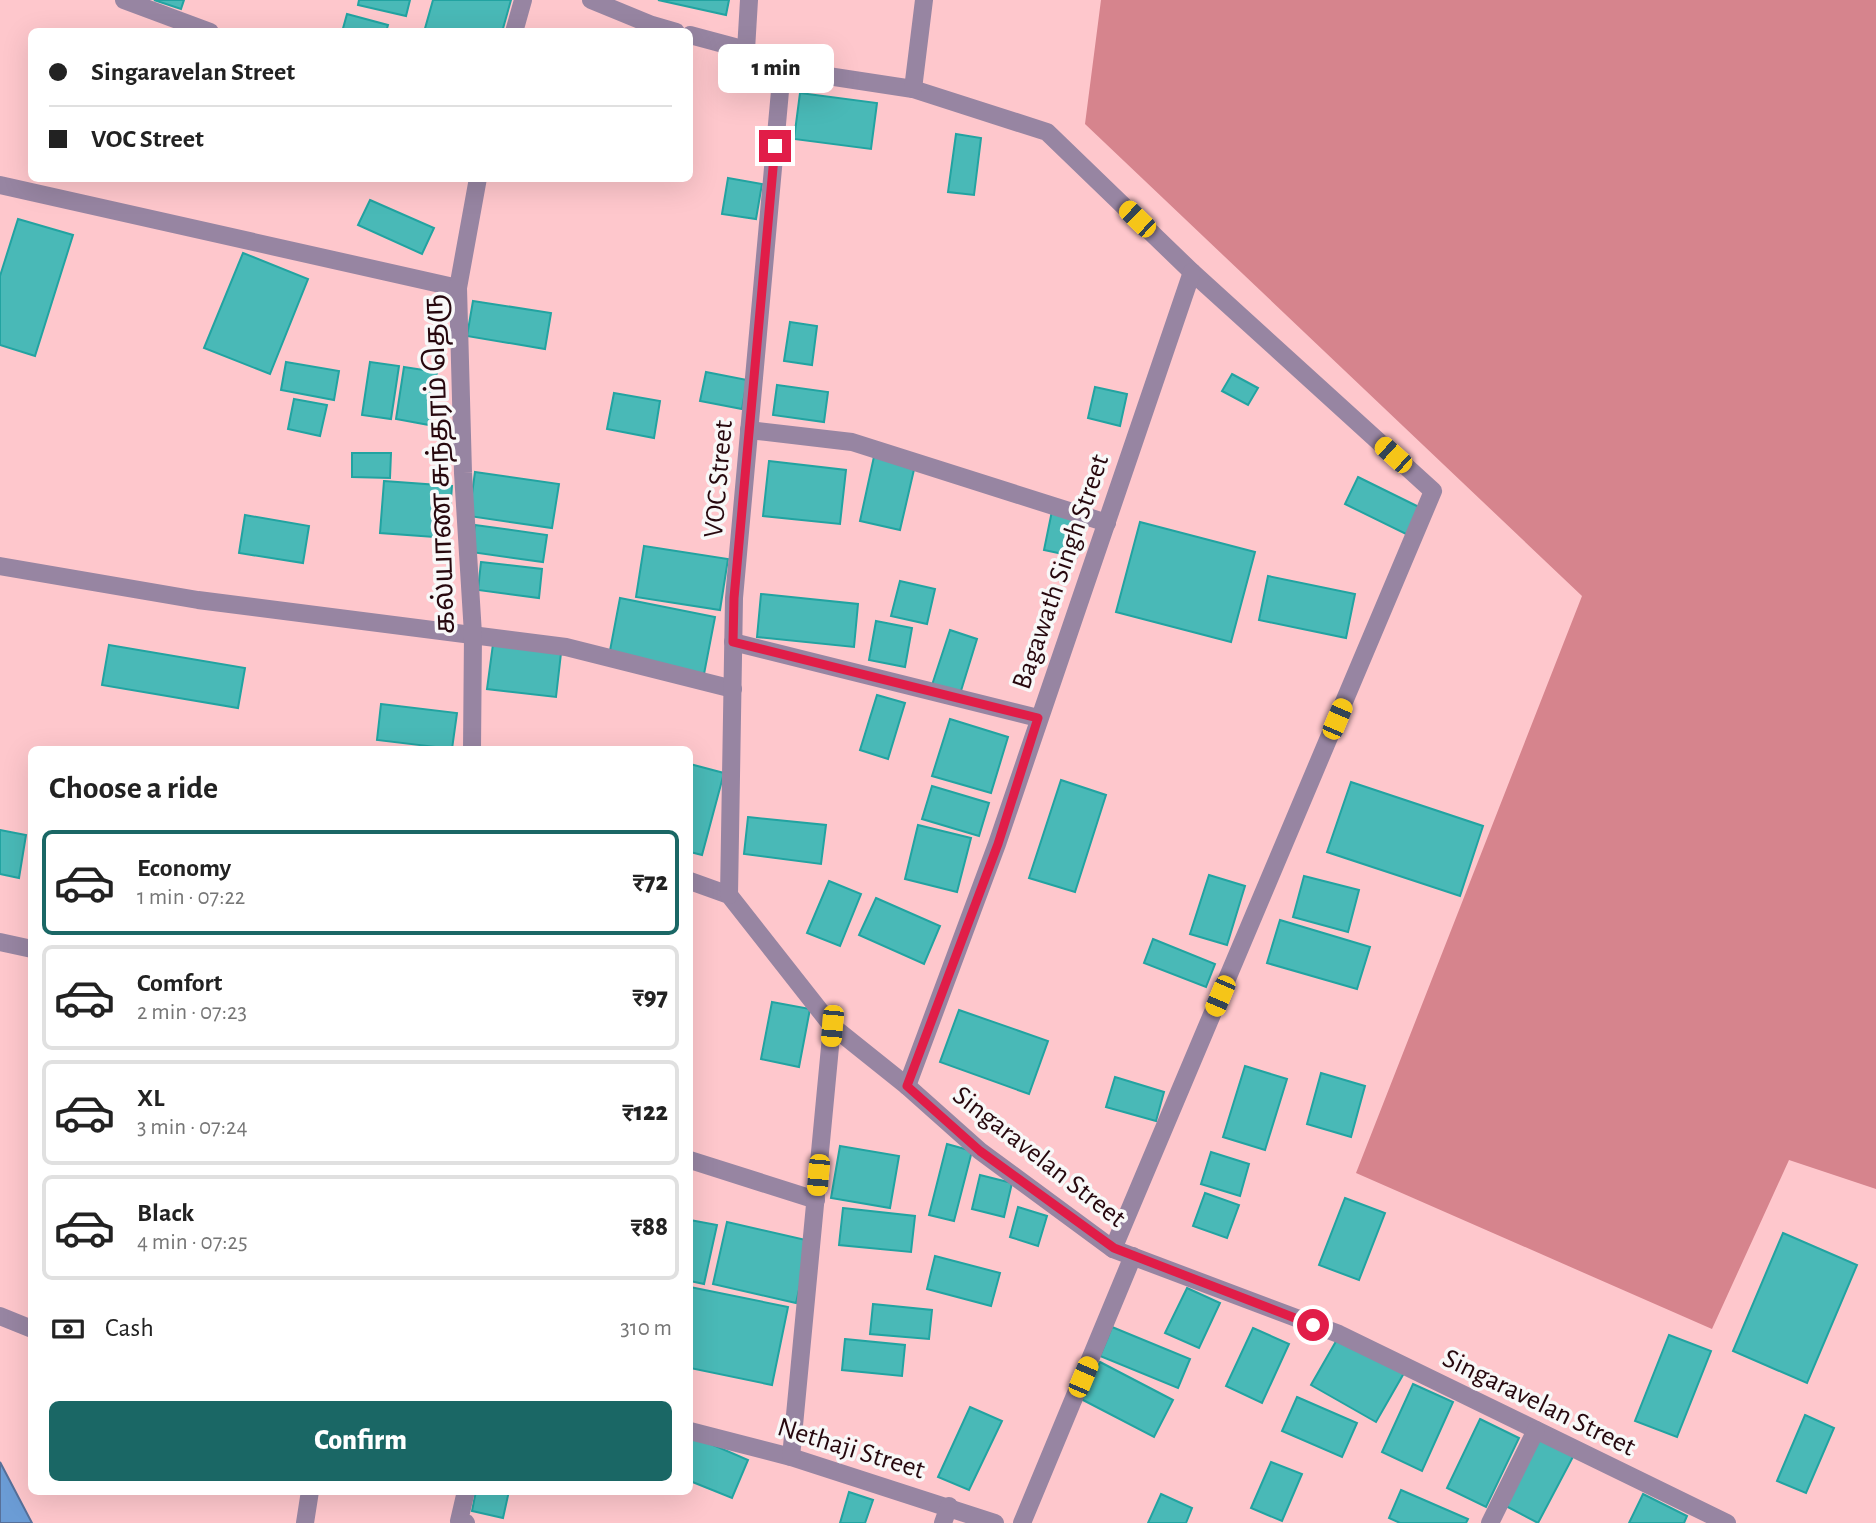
<!DOCTYPE html>
<html lang="en">
<head>
<meta charset="utf-8">
<style>
  :root { --surface:#fff; --page:#f2f2f2; --text:#222; --muted:#767676; --line:#e0e0e0; --accent:#1a6765 }
  body { margin:0; font-family:"Alegreya Sans","Noto Sans Tamil",sans-serif; background:var(--page); color:var(--text); height:100vh; display:flex; flex-direction:column; font-size:26px; white-space:nowrap }
  * { box-sizing:border-box; margin:0 }
  p { font-size:23px; color:var(--muted) }
  .icon { flex:none; width:38px; height:38px; fill:none; stroke:currentColor; stroke-width:2; stroke-linecap:round; stroke-linejoin:round }
  .map { position:relative; flex:1; overflow:hidden }
  .sheet { position:absolute; left:28px; top:746px; width:665px; height:749px; display:flex; flex-direction:column; background:var(--surface); border-radius:10px; box-shadow:0 7px 28px #0002 }
  .sheet>* { flex:none }
  .guide { position:absolute; left:28px; top:28px; width:665px; height:154px; border-radius:10px; box-shadow:0 7px 28px #0002; display:grid; align-content:center; height:154px; padding:0 21px; background:var(--surface) }
  .end { position:absolute; width:32px; height:32px; margin:-16px; border:9px solid #e11d48; background:#fff; box-shadow:0 0 0 4px #fff }
  .from { border-radius:50% }
  .bubble { position:absolute; height:49px; border-radius:10px; background:var(--surface); box-shadow:0 7px 28px #0002; font-size:23px; font-weight:800; line-height:49px; text-align:center }
  .car { position:absolute; width:21px; height:42px; margin:-21px -10px; border-radius:9px; box-shadow:0 0 5px 2px #0007; background:linear-gradient(#f5c518 24%,#345 0 40%,#f5c518 0 76%,#345 0 86%,#f5c518 0) }
  .guide b { display:flex; align-items:center; gap:24px; height:66px; font-size:26px }
  .guide b+b { border-top:2px solid var(--line) }
  .guide i { width:18px; height:18px; background:var(--text) }
  ul { padding:0; list-style:none }
  li { display:flex; align-items:center; gap:21px; height:105px; margin:0 14px 10px; padding:0 7px; border:4px solid var(--line); border-radius:10px }
  li div { flex:1 }
  li b { display:block; font-size:26px }
  li em { font-style:normal; font-weight:800 }
  li.current { border-color:var(--accent) }
  li>.icon { width:63px; height:63px; stroke-width:1.5 }
  h2 { padding:0 21px; font-size:32px; line-height:84px }
  .pay { display:flex; align-items:center; gap:18px; height:77px; padding:0 21px; font-size:26px }
  .pay p { margin-inline-start:auto }
  .cta { display:flex; gap:14px; margin-top:auto; padding:14px 21px }
  .cta a { flex:1; height:80px; border-radius:10px; background:var(--accent); color:#fff; font-size:28px; font-weight:800; line-height:80px; text-align:center }
  .map>svg:first-child { display:block }
  .forest { fill:#d6848d }
  .water { fill:#6b9cd5; stroke:#577099; stroke-width:2 }
  .building { fill:#49b9b7; stroke:#22a3a1; stroke-width:2 }
  .lines { fill:none; stroke-linecap:round; stroke-linejoin:round }
  .minor { stroke:#9785a2; stroke-width:18 }
  .route { stroke:#e11d48; stroke-width:9 }
  .labels { text-anchor:middle; dominant-baseline:central; stroke-width:7; stroke-linejoin:round; paint-order:stroke }
  .street-label { font-size:28px; fill:#27080e; stroke:#f8f8f8 }
</style>
</head>
<body>
<div class="map">
<svg width="1876" height="1523" viewBox="0 0 1876 1523">
  <rect width="100%" height="100%" fill="#fec7cc"/>
  <polygon class="forest" points="1101,0 1876,0 1876,1189 1789,1160 1712,1329 1356,1173 1582,596 1085,124"/>
  <polygon class="water" points="0,1462 32,1523 0,1523"/>
  <g class="building">
    <polygon points="154,0 184,0 181,9"/>
    <polygon points="359,0 410,0 406,16 358,5"/>
    <polygon points="433,0 511,0 502,32 424,32"/>
    <polygon points="658,0 729,0 726,15"/>
    <polygon points="347,14 388,25 386,32 342,32"/>
    <polygon points="800,93 877,103 871,149 794,139"/>
    <polygon points="956,134 981,138 974,195 948,192"/>
    <polygon points="728,178 762,184 756,219 722,214"/>
    <polygon points="370,200 434,228 422,254 358,225"/>
    <polygon points="18,219 73,235 35,356 0,345 0,276"/>
    <polygon points="243,253 308,279 270,374 204,348"/>
    <polygon points="473,301 551,313 545,349 467,336"/>
    <polygon points="790,322 817,326 812,365 784,361"/>
    <polygon points="286,362 339,371 334,400 281,390"/>
    <polygon points="370,362 399,366 391,419 362,415"/>
    <polygon points="404,367 437,372 429,425 396,419"/>
    <polygon points="706,372 747,380 742,409 700,401"/>
    <polygon points="1232,374 1258,388 1248,405 1222,391"/>
    <polygon points="777,385 828,392 824,422 773,415"/>
    <polygon points="1095,387 1127,394 1120,426 1088,418"/>
    <polygon points="614,393 660,401 654,438 607,429"/>
    <polygon points="294,399 327,405 320,436 288,429"/>
    <polygon points="875,452 916,461 900,530 860,521"/>
    <polygon points="352,453 391,453 390,478 352,477"/>
    <polygon points="769,461 846,470 840,524 763,516"/>
    <polygon points="475,472 559,484 552,528 469,516"/>
    <polygon points="1358,477 1421,508 1408,535 1345,504"/>
    <polygon points="384,481 452,486 448,538 380,533"/>
    <polygon points="1052,511 1085,518 1077,557 1044,550"/>
    <polygon points="245,515 309,526 303,563 239,553"/>
    <polygon points="1140,522 1255,552 1231,642 1116,612"/>
    <polygon points="475,525 547,535 543,562 471,552"/>
    <polygon points="644,546 728,559 720,610 636,597"/>
    <polygon points="481,562 542,569 539,598 478,590"/>
    <polygon points="1268,576 1355,594 1346,638 1259,620"/>
    <polygon points="900,581 935,589 927,624 891,616"/>
    <polygon points="761,594 858,604 854,647 757,637"/>
    <polygon points="620,598 715,617 704,674 609,656"/>
    <polygon points="876,621 912,628 905,667 869,660"/>
    <polygon points="950,630 977,639 960,694 932,685"/>
    <polygon points="493,644 561,653 556,697 487,689"/>
    <polygon points="109,645 245,668 238,708 102,685"/>
    <polygon points="877,695 905,703 888,759 860,750"/>
    <polygon points="381,704 457,713 452,749 377,740"/>
    <polygon points="950,719 1008,737 991,793 932,776"/>
    <polygon points="690,764 724,773 702,855 690,852"/>
    <polygon points="1061,780 1106,795 1075,892 1029,878"/>
    <polygon points="1351,782 1483,826 1460,896 1327,852"/>
    <polygon points="932,786 989,803 979,836 922,819"/>
    <polygon points="748,817 826,825 821,864 744,854"/>
    <polygon points="918,825 971,838 957,892 905,879"/>
    <polygon points="0,830 26,835 19,878 0,874"/>
    <polygon points="1209,875 1245,886 1227,945 1190,934"/>
    <polygon points="1304,876 1359,890 1348,932 1293,917"/>
    <polygon points="829,881 861,894 840,946 807,933"/>
    <polygon points="876,898 940,926 924,964 859,935"/>
    <polygon points="1280,920 1370,947 1357,989 1267,963"/>
    <polygon points="1153,939 1215,964 1206,987 1144,963"/>
    <polygon points="772,1002 810,1009 799,1067 761,1059"/>
    <polygon points="959,1010 1048,1041 1029,1094 940,1062"/>
    <polygon points="1245,1066 1287,1079 1265,1150 1223,1137"/>
    <polygon points="1321,1073 1365,1086 1351,1137 1307,1124"/>
    <polygon points="1115,1077 1164,1092 1156,1121 1106,1107"/>
    <polygon points="947,1144 972,1151 954,1221 929,1215"/>
    <polygon points="840,1146 899,1156 890,1208 831,1198"/>
    <polygon points="1211,1152 1249,1164 1240,1196 1201,1184"/>
    <polygon points="980,1175 1012,1183 1004,1217 972,1209"/>
    <polygon points="1205,1193 1239,1205 1227,1238 1193,1226"/>
    <polygon points="1345,1198 1385,1213 1359,1280 1319,1265"/>
    <polygon points="1018,1207 1047,1216 1038,1246 1010,1237"/>
    <polygon points="843,1208 915,1216 911,1252 839,1245"/>
    <polygon points="690,1220 717,1225 704,1284 690,1281"/>
    <polygon points="727,1222 810,1241 796,1303 713,1284"/>
    <polygon points="1783,1233 1857,1265 1807,1383 1733,1351"/>
    <polygon points="935,1256 1000,1273 991,1306 927,1289"/>
    <polygon points="690,1287 788,1307 772,1385 690,1368"/>
    <polygon points="1187,1288 1220,1303 1199,1348 1165,1333"/>
    <polygon points="873,1304 932,1310 929,1339 870,1334"/>
    <polygon points="1112,1327 1190,1359 1178,1388 1100,1356"/>
    <polygon points="1253,1328 1289,1344 1262,1403 1226,1386"/>
    <polygon points="1669,1335 1711,1351 1677,1437 1635,1421"/>
    <polygon points="1339,1336 1404,1373 1376,1422 1311,1385"/>
    <polygon points="845,1339 905,1345 902,1376 842,1370"/>
    <polygon points="1100,1362 1173,1400 1154,1437 1081,1399"/>
    <polygon points="1413,1384 1453,1402 1422,1471 1382,1452"/>
    <polygon points="1297,1397 1357,1423 1342,1457 1282,1431"/>
    <polygon points="970,1407 1002,1421 969,1490 938,1477"/>
    <polygon points="1805,1415 1834,1428 1806,1493 1777,1481"/>
    <polygon points="1480,1419 1519,1438 1486,1507 1447,1488"/>
    <polygon points="690,1435 748,1460 732,1498 690,1481"/>
    <polygon points="1541,1435 1575,1453 1538,1523 1504,1505"/>
    <polygon points="1271,1462 1302,1474 1282,1521 1251,1508"/>
    <polygon points="1401,1490 1468,1519 1466,1523 1400,1523 1389,1518"/>
    <polygon points="476,1491 509,1491 503,1518 472,1511"/>
    <polygon points="849,1492 873,1500 865,1523 840,1523"/>
    <polygon points="1161,1494 1192,1508 1186,1523 1148,1523"/>
    <polygon points="1643,1494 1687,1516 1684,1523 1629,1523"/>
  </g>
  <g class="lines">
    <g class="minor">
      <polyline points="124,0 210,32"/>
      <polyline points="591,0 652,25 676,32"/>
      <polyline points="514,32 523,0"/>
      <polyline points="690,35 746,50 782,69 913,89 1047,132 1192,272 1433,491 1113,1249"/>
      <polyline points="746,50 749,0"/>
      <polyline points="913,89 924,0"/>
      <polyline points="0,185 458,288"/>
      <polyline points="749,430 852,442 1107,523"/>
      <polyline points="0,566 198,600 566,647 733,689"/>
      <polyline points="733,642 1038,718"/>
      <polyline points="472,749 473,634 463,473 458,288 478,178"/>
      <polyline points="690,881 729,895 832,1026 907,1086 980,1151 1113,1249 1339,1334 1727,1523"/>
      <polyline points="729,895 734,598 782,69"/>
      <polyline points="0,942 32,949"/>
      <polyline points="907,1086 997,844 1192,272"/>
      <polyline points="690,1160 816,1200"/>
      <polyline points="0,1316 32,1329"/>
      <polyline points="690,1431 791,1457 995,1523"/>
      <polyline points="791,1457 832,1026"/>
      <polyline points="305,1523 310,1491"/>
      <polyline points="466,1523 459,1521 466,1491"/>
      <polyline points="943,1523 949,1506"/>
      <polyline points="1022,1523 1133,1256"/>
      <polyline points="1490,1523 1536,1430"/>
    </g>
  </g>
  <g class="lines">
    <polyline class="route" points="775,146 734,598 733,642 1038,718 998,844 907,1086 980,1151 1114,1248 1313,1325"/>
  </g>
  <g class="labels">
    <g class="street-label">
      <text transform="translate(440 464) rotate(-92)">கல்யாண சுந்தரம் தெரு</text>
      <text transform="translate(719 479) rotate(-85)">VOC Street</text>
      <text transform="translate(1061 572) rotate(-71)">Bagawath Singh Street</text>
      <text transform="translate(1039 1157) rotate(38)">Singaravelan Street</text>
      <text transform="translate(1539 1403) rotate(26)">Singaravelan Street</text>
      <text transform="translate(851 1449) rotate(17)">Nethaji Street</text>
    </g>
  </g>
</svg>
<i class="end from" style="left:1313px;top:1325px"></i>
<i class="end" style="left:775px;top:146px"></i>
<div class="bubble" style="left:718px;top:44px;width:116px">1 min</div>
<i class="car" style="left:1137px;top:219px;rotate:314deg"></i>
<i class="car" style="left:1393px;top:455px;rotate:312deg"></i>
<i class="car" style="left:1337px;top:719px;rotate:23deg"></i>
<i class="car" style="left:1220px;top:996px;rotate:203deg"></i>
<i class="car" style="left:832px;top:1026px;rotate:185deg"></i>
<i class="car" style="left:818px;top:1175px;rotate:185deg"></i>
<i class="car" style="left:1083px;top:1377px;rotate:23deg"></i>
<div class="guide">
<b><i class="from"></i>Singaravelan Street</b>
<b><i></i>VOC Street</b>
</div>
<section class="sheet">
<h2>Choose a ride</h2>
<ul>
<li class="current"><svg class="icon" aria-label="car" viewBox="0 0 24 24"><path d="M5 17H2v-5l4-1 3-4h7l3 4 3 1v5h-3M9 17h6M6 11h13"/><circle cx="7" cy="17" r="2"/><circle cx="17" cy="17" r="2"/></svg><div><b>Economy</b><p>1 min · 07:22</p></div><em>₹72</em></li>
<li><svg class="icon" aria-label="car" viewBox="0 0 24 24"><path d="M5 17H2v-5l4-1 3-4h7l3 4 3 1v5h-3M9 17h6M6 11h13"/><circle cx="7" cy="17" r="2"/><circle cx="17" cy="17" r="2"/></svg><div><b>Comfort</b><p>2 min · 07:23</p></div><em>₹97</em></li>
<li><svg class="icon" aria-label="car" viewBox="0 0 24 24"><path d="M5 17H2v-5l4-1 3-4h7l3 4 3 1v5h-3M9 17h6M6 11h13"/><circle cx="7" cy="17" r="2"/><circle cx="17" cy="17" r="2"/></svg><div><b>XL</b><p>3 min · 07:24</p></div><em>₹122</em></li>
<li><svg class="icon" aria-label="car" viewBox="0 0 24 24"><path d="M5 17H2v-5l4-1 3-4h7l3 4 3 1v5h-3M9 17h6M6 11h13"/><circle cx="7" cy="17" r="2"/><circle cx="17" cy="17" r="2"/></svg><div><b>Black</b><p>4 min · 07:25</p></div><em>₹88</em></li>
</ul>
<div class="pay"><svg class="icon" aria-label="cash" viewBox="0 0 24 24"><path d="M3 7h18v10H3z"/><circle cx="12" cy="12" r="2"/></svg>Cash<p>310 m</p></div>
<div class="cta"><a>Confirm</a></div>
</section>
</div>
</body>
</html>
